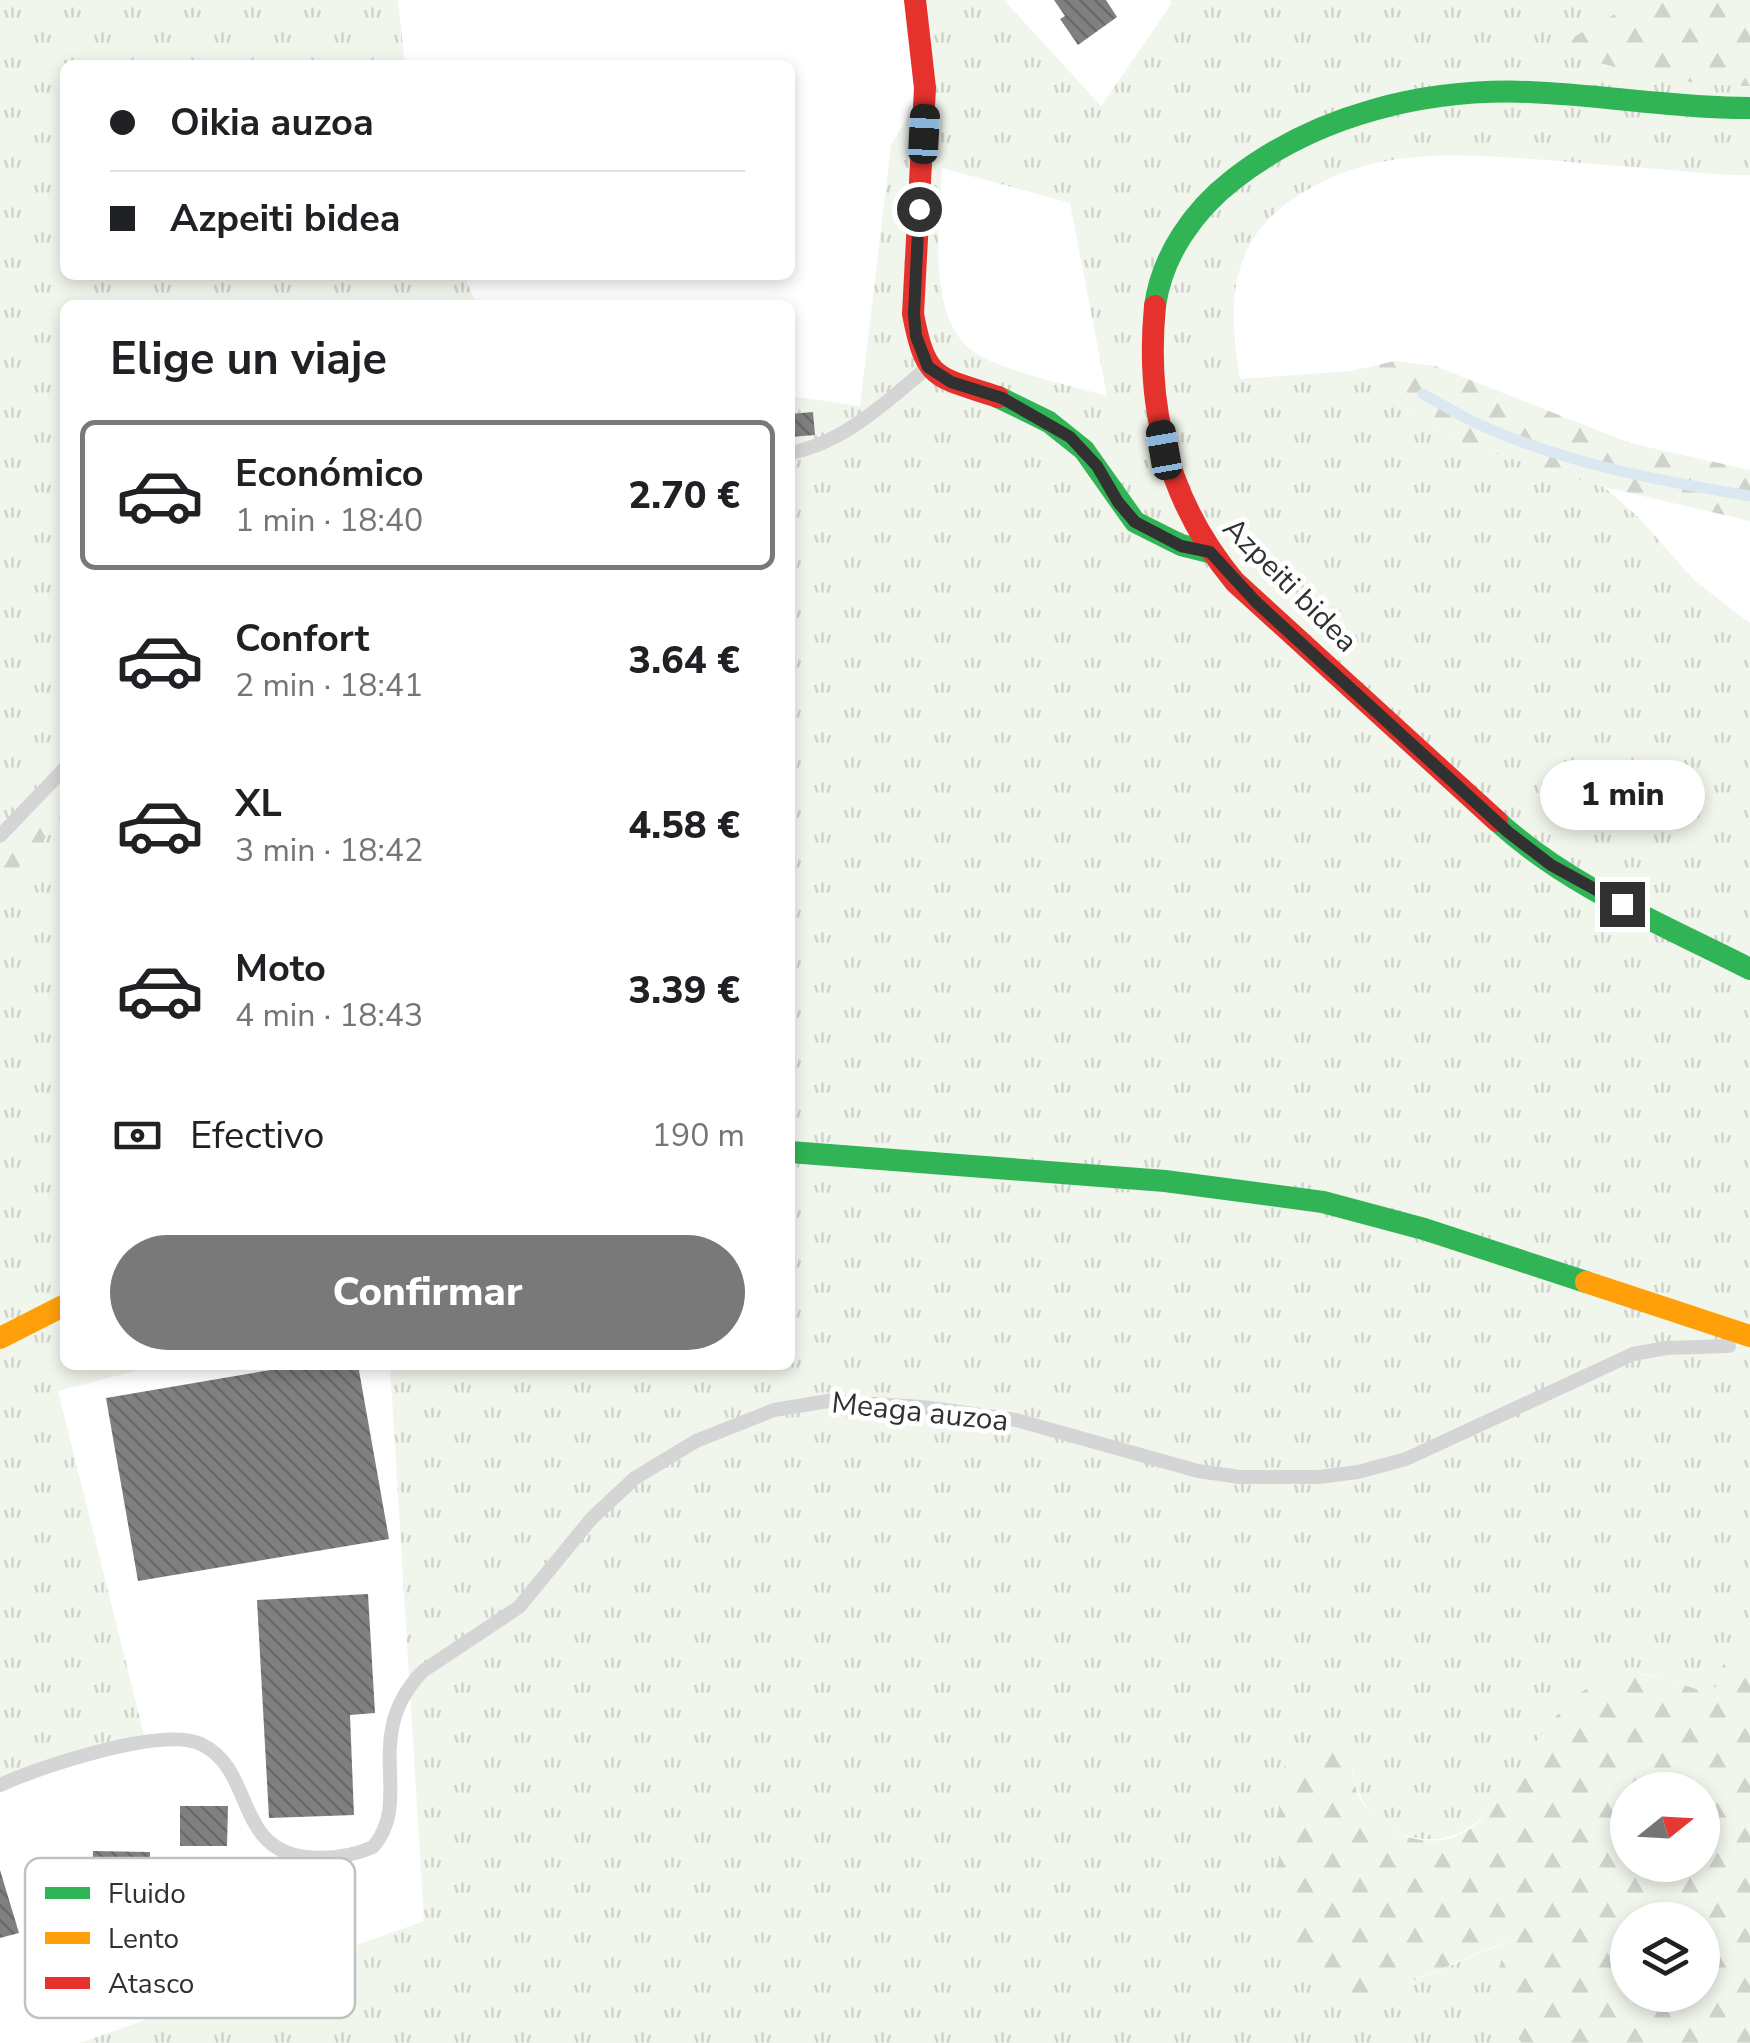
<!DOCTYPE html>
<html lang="es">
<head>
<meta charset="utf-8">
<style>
  :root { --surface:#fff; --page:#f2f2f2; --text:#202124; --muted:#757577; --line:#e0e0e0; --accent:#797979 }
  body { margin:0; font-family:"Nunito Sans",sans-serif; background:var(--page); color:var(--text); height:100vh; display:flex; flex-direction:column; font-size:38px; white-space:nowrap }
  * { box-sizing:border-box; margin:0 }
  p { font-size:32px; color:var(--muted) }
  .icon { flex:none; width:55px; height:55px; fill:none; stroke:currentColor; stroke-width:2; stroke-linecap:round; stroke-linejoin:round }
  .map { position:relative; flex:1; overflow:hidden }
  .details { position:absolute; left:60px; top:300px; width:735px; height:1070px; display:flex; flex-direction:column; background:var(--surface); border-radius:15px; box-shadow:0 5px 15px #0003 }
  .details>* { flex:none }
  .top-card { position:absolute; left:60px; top:60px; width:735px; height:220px; border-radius:15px; box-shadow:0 5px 15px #0003; display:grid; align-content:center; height:220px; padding:0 50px; background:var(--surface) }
  .needle { width:65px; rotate:72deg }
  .fabs { position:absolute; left:1610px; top:1772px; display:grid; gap:20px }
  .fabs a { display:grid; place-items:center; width:110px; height:110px; border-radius:50%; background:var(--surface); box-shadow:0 5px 15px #0003; font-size:50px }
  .end { position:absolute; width:45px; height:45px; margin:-22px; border:12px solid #313131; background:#fff; box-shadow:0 0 0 5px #fff }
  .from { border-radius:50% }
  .bubble { position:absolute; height:70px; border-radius:35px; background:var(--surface); box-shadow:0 5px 15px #0003; font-size:32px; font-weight:800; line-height:70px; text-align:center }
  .car { position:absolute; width:30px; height:60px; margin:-30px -15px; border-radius:12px; box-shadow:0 0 8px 2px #0007; background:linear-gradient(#222 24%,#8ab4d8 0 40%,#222 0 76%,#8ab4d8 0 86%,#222 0) }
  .top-card b { display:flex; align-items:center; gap:35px; height:95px; font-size:38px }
  .top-card b+b { border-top:2px solid var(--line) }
  .top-card i { width:25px; height:25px; background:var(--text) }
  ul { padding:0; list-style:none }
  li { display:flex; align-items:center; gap:30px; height:150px; margin:0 20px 15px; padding:0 30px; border:5px solid transparent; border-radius:15px }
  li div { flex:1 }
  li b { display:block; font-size:38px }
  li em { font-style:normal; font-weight:800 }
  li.current { border-color:var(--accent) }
  li>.icon { width:90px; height:90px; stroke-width:1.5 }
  h2 { padding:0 50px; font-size:45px; line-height:120px }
  .pay { display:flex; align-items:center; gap:25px; height:110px; padding:0 50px; font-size:38px }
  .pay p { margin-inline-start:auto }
  .button { display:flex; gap:20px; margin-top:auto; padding:20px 50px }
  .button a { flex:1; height:115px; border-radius:60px; background:var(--accent); color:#fff; font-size:40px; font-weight:800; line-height:115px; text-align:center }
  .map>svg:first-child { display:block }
  .grass { fill:url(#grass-tufts); fill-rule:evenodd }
  .forest { fill:url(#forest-firs); fill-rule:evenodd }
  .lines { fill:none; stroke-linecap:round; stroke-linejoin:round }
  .stream { stroke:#dbe8f2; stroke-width:11 }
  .building { fill:url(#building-back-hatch) }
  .lane { stroke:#d5d5d5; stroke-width:14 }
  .fast { stroke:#30b455; stroke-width:22 }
  .slow { stroke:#ff9f0a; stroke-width:22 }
  .jam { stroke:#e5322d; stroke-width:22 }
  .route { stroke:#313131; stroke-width:12 }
  .labels { text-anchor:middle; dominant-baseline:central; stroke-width:10; stroke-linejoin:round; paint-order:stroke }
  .street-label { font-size:30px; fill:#313131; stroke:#fff }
  .key { fill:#fff; stroke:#c1c1c1; stroke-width:2.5 }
  .key-label { font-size:28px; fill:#313131 }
</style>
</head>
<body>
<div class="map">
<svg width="1750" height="2043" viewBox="0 0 1750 2043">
  <defs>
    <pattern id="grass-tufts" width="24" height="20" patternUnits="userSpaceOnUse" patternTransform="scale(2.5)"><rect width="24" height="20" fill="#f1f6ed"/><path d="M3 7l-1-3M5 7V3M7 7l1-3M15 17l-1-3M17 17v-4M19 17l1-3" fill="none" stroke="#cfd3cc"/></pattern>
    <pattern id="forest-firs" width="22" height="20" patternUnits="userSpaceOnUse" patternTransform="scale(2.5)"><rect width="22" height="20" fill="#f1f6ed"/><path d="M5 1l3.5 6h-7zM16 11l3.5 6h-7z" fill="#cfd3cc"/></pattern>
    <pattern id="building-back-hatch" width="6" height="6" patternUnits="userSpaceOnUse" patternTransform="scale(2.5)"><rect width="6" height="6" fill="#808080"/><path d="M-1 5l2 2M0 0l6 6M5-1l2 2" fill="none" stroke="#696969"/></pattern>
  </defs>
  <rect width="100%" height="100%" fill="#fff"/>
  <g class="grass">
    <polygon points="0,0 398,0 405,65 65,65 65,275 464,275 477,305 65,305 65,1365 158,1365 58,1391 146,1743 0,1785"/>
    <path d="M915,0H1004L1101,106L1172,3L1170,0H1640L1554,49C1619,70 1681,82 1750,86V175C1727,176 1704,173 1682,171C1636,167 1591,164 1545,160C1462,154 1377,146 1302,193C1228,238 1227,302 1240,379L1351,371L1436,428L1467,445L1604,487L1638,517L1695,581L1750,623V1643L1731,1644L1714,1695C1698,1690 1653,1673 1640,1674C1632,1675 1577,1699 1569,1704C1560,1710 1551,1723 1544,1732C1508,1782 1479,1858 1405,1835C1371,1824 1358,1800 1352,1768L1282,1779L1279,1858L1284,1910L1383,1994L1509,1941C1494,1985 1496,2003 1521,2043H80L424,1921L390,1365H790V396L860,406L891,145L925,88ZM942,168L1070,203L1107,396C1074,386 999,370 974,352C925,318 940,219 942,168Z"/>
  </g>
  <g class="forest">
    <path d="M1640,0H1750V86C1682,86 1617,69 1552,49Z"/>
    <polygon points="1395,361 1435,366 1630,443 1750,470 1750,521 1604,487 1467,445 1436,428 1351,371"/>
    <polygon points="65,768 65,818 0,885 0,836"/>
    <path d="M1731,1643H1750V2043H1521C1508,2022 1494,1999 1498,1973C1500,1962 1505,1951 1508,1941C1477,1953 1447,1967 1417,1979C1406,1984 1393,1992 1382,1994C1301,2006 1282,1927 1279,1866C1279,1844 1276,1777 1287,1761C1303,1738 1338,1744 1350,1766C1355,1775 1354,1786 1358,1795C1376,1831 1424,1852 1461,1834C1481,1825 1495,1803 1507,1785C1536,1742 1578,1667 1640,1674C1665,1677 1690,1688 1713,1694ZM1628,1790H1702V1865H1628ZM1628,1920H1702V1995H1628Z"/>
  </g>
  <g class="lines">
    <path class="stream" d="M1423,394C1443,405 1464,418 1485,427C1568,464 1661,481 1750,496"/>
  </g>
  <g class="building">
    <polygon points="1054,0 1106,0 1117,17 1078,45 1060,19 1065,16"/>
    <polygon points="813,412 815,435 790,437 790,414"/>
    <polygon points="300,1365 358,1365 389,1539 138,1581 106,1398"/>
    <polygon points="368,1594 375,1713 350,1715 354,1815 269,1818 257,1600"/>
    <polygon points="180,1806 228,1806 227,1846 180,1846"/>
    <polygon points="93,1851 150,1852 150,1883 92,1883"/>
    <polygon points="0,1870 19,1933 0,1938"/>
  </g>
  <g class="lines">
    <g class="lane">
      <path d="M790,453C844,443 886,402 927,368"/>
      <polyline points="0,836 65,768"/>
      <path d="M0,1785C40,1767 161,1726 201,1744C255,1770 234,1848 305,1857C329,1859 351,1857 373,1847C415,1798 359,1737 423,1671L519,1607L592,1518L635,1478L696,1441L774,1410L828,1401L923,1407L1016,1420L1198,1471L1240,1477H1319L1358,1472L1406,1459L1633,1354L1666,1348L1729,1346"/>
    </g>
    <g class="fast">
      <path d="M1155,306C1162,255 1194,210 1234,179C1316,115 1425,88 1529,92C1603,95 1676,108 1750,108"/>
      <polyline points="998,397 1049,422 1084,450 1135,522 1181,545 1209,552"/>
      <path d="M1497,821C1569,887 1664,925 1750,969"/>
      <polyline points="790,1152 1165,1181 1323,1202 1424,1229 1586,1282"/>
    </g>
    <g class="slow">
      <polyline points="1586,1282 1750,1336"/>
      <polyline points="0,1338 65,1305"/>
    </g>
    <g class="jam">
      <path d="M915,0L925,88L913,314C926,382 936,376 998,397"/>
      <path d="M1155,306C1145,408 1169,503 1235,582L1497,821"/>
    </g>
  </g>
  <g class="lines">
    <polyline class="route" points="919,209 914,314 916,336 928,367 951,382 1002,398 1070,437 1097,466 1118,502 1135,522 1181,546 1210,552 1256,602 1508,832 1551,865 1622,904"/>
  </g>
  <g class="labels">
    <g class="street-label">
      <text transform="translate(1290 585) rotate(45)">Azpeiti bidea</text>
      <text transform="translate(920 1412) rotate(6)">Meaga auzoa</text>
    </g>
  </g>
  <rect x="25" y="1858" width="330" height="160" rx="15" class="key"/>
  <rect x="45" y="1887" width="45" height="12" fill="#30b455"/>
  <rect x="45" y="1932" width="45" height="12" fill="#ff9f0a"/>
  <rect x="45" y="1977" width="45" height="12" fill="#e5322d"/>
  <g class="key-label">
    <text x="108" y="1903">Fluido</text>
    <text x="108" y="1948">Lento</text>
    <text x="108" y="1993">Atasco</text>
  </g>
</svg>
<div class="fabs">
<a><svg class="needle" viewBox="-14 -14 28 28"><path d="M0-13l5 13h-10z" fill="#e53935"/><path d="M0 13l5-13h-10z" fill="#757577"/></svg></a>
<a><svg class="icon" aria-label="layers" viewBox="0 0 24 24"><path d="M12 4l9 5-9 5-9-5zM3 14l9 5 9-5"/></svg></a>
</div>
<i class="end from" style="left:919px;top:209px"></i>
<i class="end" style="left:1622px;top:904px"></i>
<div class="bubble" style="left:1540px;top:760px;width:165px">1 min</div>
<i class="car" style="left:924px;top:134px;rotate:3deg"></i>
<i class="car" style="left:1164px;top:450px;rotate:350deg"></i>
<div class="top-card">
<b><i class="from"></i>Oikia auzoa</b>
<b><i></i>Azpeiti bidea</b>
</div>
<section class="details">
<h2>Elige un viaje</h2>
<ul>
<li class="current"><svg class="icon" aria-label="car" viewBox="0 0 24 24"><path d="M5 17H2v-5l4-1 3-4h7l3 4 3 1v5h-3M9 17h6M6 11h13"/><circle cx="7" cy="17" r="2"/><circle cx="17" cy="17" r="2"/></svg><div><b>Económico</b><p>1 min · 18:40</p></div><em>2.70 €</em></li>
<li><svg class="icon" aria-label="car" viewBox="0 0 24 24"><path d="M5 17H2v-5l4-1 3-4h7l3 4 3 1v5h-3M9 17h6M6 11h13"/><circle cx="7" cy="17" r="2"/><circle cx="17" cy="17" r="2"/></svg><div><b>Confort</b><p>2 min · 18:41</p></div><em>3.64 €</em></li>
<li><svg class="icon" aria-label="car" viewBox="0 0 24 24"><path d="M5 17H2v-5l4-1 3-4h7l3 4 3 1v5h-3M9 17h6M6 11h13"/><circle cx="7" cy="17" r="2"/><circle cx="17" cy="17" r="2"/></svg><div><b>XL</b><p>3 min · 18:42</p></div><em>4.58 €</em></li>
<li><svg class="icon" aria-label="car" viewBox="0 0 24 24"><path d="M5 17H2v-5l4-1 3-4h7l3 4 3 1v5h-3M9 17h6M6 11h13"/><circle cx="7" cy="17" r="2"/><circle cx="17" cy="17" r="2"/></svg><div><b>Moto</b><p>4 min · 18:43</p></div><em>3.39 €</em></li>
</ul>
<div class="pay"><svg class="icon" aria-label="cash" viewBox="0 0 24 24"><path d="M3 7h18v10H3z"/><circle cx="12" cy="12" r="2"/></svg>Efectivo<p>190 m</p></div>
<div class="button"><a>Confirmar</a></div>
</section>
</div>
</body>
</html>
